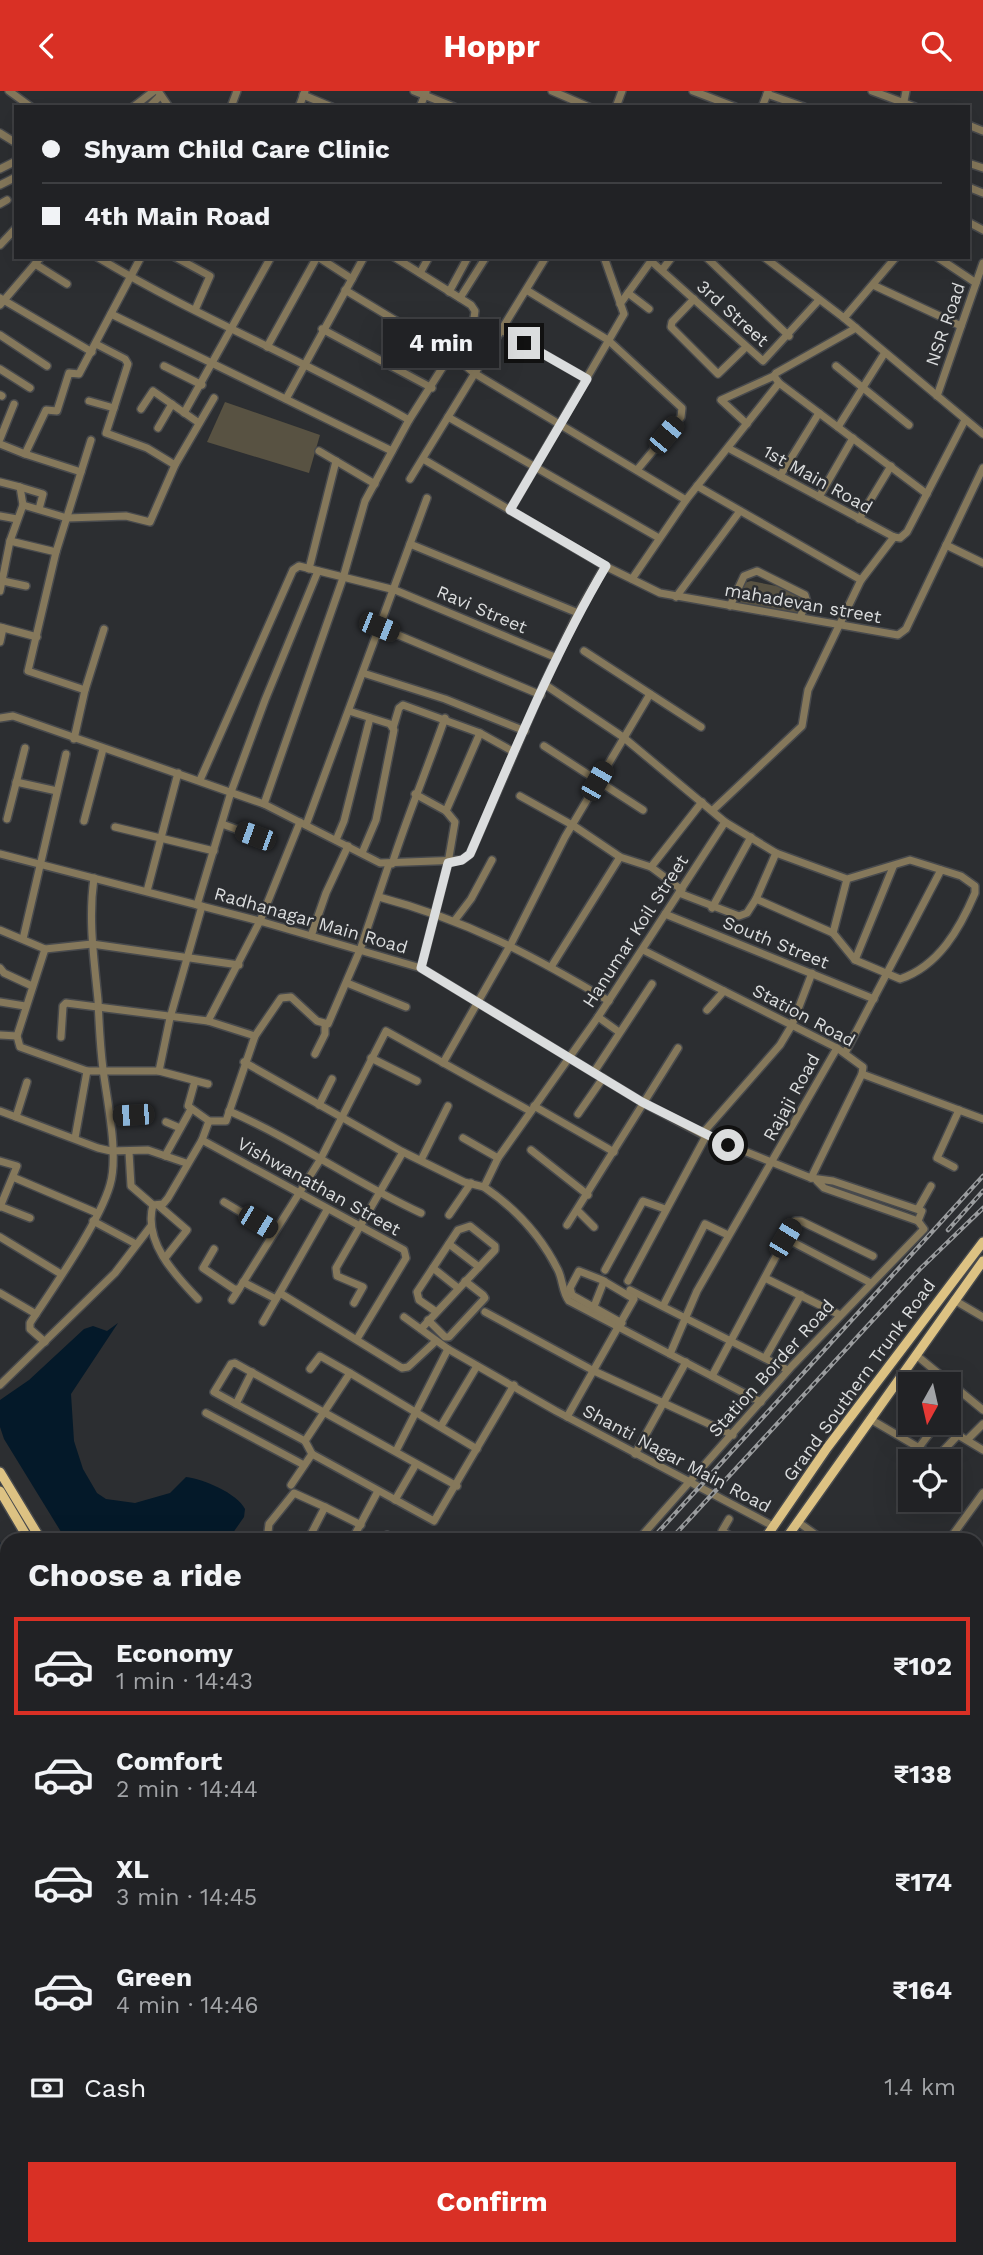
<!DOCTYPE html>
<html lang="en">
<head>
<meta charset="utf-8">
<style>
  :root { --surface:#212225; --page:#292a2d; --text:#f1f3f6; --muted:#a2a4a7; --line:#3e3f42; --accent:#d93025 }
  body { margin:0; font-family:"Work Sans",sans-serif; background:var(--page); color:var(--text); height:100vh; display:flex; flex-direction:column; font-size:26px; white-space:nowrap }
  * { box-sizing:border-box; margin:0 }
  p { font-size:23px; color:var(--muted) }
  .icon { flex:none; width:38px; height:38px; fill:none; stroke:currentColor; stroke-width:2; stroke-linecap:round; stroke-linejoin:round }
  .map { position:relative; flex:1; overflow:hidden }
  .details { position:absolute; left:0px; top:1442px; width:984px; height:723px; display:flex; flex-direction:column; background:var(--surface); border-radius:21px 21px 0 0; box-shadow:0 7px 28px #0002,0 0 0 2px var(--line) }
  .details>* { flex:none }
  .top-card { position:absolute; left:14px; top:14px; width:956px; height:154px; border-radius:0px; box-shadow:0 7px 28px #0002,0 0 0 2px var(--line); display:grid; align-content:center; height:154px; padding:0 28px; background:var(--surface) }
  .needle { width:46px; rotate:188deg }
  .buttons { position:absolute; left:898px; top:1281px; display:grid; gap:14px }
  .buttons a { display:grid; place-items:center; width:63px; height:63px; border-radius:0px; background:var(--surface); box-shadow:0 7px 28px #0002,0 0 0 2px var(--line); font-size:35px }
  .end { position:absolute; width:32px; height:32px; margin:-16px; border:9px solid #dbddde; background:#111; box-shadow:0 0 0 4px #111 }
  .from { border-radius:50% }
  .bubble { position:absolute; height:49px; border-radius:0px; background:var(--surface); box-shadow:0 7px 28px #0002,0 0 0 2px var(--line); font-size:23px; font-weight:700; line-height:49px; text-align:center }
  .car { position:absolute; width:21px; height:42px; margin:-21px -10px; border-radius:9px; box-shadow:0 0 5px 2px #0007; background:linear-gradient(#222 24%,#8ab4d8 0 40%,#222 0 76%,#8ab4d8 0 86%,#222 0) }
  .top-card b { display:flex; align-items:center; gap:24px; height:66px; font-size:26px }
  .top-card b+b { border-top:2px solid var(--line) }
  .top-card i { width:18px; height:18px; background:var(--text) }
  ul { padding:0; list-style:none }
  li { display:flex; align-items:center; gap:21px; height:98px; margin:0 14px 10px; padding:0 14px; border:4px solid transparent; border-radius:0px }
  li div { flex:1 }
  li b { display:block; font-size:26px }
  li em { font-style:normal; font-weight:700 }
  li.active { border-color:var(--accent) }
  li>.icon { width:63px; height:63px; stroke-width:1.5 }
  h2 { padding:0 28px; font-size:32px; line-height:84px }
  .pay { display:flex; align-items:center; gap:18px; height:77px; padding:0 28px; font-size:26px }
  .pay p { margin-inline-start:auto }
  .action { display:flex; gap:14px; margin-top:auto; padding:14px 28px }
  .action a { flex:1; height:80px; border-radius:0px; background:var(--accent); color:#fff; font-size:28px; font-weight:700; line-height:80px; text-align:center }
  header { display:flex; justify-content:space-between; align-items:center; height:91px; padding:0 28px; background:var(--accent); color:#fff; font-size:32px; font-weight:700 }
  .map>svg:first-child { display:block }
  .green { fill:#585242 }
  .water { fill:#041929 }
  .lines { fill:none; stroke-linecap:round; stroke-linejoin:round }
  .minor-casing { stroke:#484a4d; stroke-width:10 }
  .major-casing { stroke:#484a4d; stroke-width:12 }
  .minor { stroke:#85785b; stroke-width:7 }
  .major { stroke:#ddc283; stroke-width:9 }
  .rail-casing { stroke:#9a9c9e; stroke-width:4.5 }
  .rail { stroke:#2c2e31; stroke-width:2; stroke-dasharray:5; stroke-linecap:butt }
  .route { stroke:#dbddde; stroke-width:9 }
  .labels { text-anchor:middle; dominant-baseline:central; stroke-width:5; stroke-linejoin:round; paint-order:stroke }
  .street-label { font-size:18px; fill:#dbddde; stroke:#2c2e31 }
</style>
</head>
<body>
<header><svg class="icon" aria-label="back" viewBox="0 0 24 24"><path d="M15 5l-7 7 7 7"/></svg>Hoppr<svg class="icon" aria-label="search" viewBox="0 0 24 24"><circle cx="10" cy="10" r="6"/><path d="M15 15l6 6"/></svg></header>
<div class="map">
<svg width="983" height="2164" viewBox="0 0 983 2164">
  <rect width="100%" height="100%" fill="#2c2e31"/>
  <g class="green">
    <polygon points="225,311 320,344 309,382 207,351"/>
    <polygon points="751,490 792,498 801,507 798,522 740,513 744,492"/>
  </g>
  <g class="water">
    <path d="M118,1232L71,1303L74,1350L83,1378L97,1402L106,1408L135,1412L170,1402L186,1386C203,1388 237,1402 245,1418L244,1426L228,1449H66L4,1348L0,1336V1309L29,1289L84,1238L93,1235L107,1240Z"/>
    <polygon points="0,1451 7,1464 7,1787 3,1791 0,1808"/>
  </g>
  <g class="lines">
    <defs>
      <g id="minor">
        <polyline points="9,0 31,16"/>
        <polyline points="158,0 169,16"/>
        <polyline points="414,0 454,16"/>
        <polyline points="552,0 589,16"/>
        <polyline points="693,0 735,16"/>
        <polyline points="872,0 915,16"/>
        <polyline points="767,3 804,16"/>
        <polyline points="303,4 332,16"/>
        <polyline points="903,15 906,0"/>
        <polyline points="133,16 154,0"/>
        <polyline points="149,16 160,5"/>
        <polyline points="231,16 237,0"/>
        <polyline points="299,16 305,0"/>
        <polyline points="420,16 426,1"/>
        <polyline points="616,16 622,0"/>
        <polyline points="762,16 768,1"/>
        <polyline points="968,34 983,40"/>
        <polyline points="0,42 16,52"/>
        <polyline points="968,72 983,77"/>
        <polyline points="0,78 16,70"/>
        <polyline points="0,94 16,86"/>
        <polyline points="968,96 983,102"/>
        <polyline points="0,113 7,109"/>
        <polyline points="968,131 983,139"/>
        <polyline points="0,154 16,137"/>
        <path d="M97,166C198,227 307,270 409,329"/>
        <polyline points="175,166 210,185 195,219"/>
        <polyline points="318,166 352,188"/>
        <polyline points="706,166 789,245"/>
        <polyline points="764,166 844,227 983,343"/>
        <polyline points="937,166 976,192"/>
        <polyline points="651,170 763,270 819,209"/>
        <polyline points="35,173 67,193"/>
        <polyline points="662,179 672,166"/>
        <polyline points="420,182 429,166"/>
        <polyline points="873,194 961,235"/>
        <polyline points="345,199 453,264 474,282 686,409"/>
        <polyline points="528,200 608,249 682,317 681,326 637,379"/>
        <polyline points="449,201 468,166"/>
        <polyline points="628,202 649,218"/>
        <polyline points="0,207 92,261"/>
        <polyline points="460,207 486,166"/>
        <polyline points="694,208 672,231 671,236 718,283 746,256"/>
        <polyline points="620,213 651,170"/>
        <polyline points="0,214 41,166"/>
        <polyline points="111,223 392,360"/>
        <polyline points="844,227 896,166"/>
        <polyline points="322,238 432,297"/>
        <polyline points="503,240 587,288"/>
        <polyline points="0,244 47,275"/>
        <polyline points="96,253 125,268 128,273 106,342 147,357 175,374"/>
        <polyline points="267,256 317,166"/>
        <polyline points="164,275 202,294"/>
        <polyline points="836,275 909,334"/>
        <polyline points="0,278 30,297"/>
        <polyline points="779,292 774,285 776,282 856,237"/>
        <polyline points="0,304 2,305"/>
        <polyline points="937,305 983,172"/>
        <polyline points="286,308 364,166"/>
        <polyline points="89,310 114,317"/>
        <polyline points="141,318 153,300 199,332"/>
        <polyline points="184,322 271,166"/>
        <polyline points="448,326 659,447"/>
        <polyline points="747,333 721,309 774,285"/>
        <polyline points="838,336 884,263"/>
        <polyline points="158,337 172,313"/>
        <polyline points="0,348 14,313"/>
        <polyline points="0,353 25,363"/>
        <polyline points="728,357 894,446"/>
        <polyline points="319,360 375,393"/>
        <polyline points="423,368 605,475 660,502 898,544 906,538 983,377"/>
        <polyline points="81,381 25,363 46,319 57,320 69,282 79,283 141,166"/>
        <polyline points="780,385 819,322"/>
        <polyline points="410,388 546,166"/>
        <polyline points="0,391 20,396 23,414"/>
        <polyline points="697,395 861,489"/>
        <polyline points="20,396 43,403 39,418"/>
        <polyline points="819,406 853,347"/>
        <polyline points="510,419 624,223 604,166"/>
        <polyline points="0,425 17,428"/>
        <polyline points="859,428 891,375"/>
        <polyline points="894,446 900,447 907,441 965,329"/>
        <polyline points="410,453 578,522"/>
        <polyline points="946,454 983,472"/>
        <polyline points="56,461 10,450 23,414 67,427 126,425 150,431 175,374 214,307"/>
        <polyline points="309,478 336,370"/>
        <polyline points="632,488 686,409 779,292 927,403"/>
        <polyline points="3,490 26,495"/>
        <polyline points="0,500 10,450"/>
        <polyline points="676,506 740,420"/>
        <polyline points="730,515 744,485 757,480 805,504 807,511 800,526"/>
        <polyline points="0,536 37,546"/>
        <polyline points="379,536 541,604"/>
        <polyline points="0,551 3,537"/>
        <polyline points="584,560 701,636"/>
        <polyline points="363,582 445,608 525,640"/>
        <path d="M544,593L623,646L725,731L776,762L847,788L910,769L961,785L975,795V802C960,837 939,875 900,888L855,869L833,842L847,788"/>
        <polyline points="85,599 28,580 56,461 91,349"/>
        <polyline points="349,620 390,633 394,639 376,729 362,762"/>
        <polyline points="0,627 13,625 264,713 380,772 462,769 470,763 544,593 578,522 605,475"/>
        <polyline points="393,637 399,617 403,614 480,642 514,661"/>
        <polyline points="74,648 85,599 104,538"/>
        <polyline points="544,655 643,719"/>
        <polyline points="200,689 293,479 299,475 395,499 557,567"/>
        <polyline points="16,691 57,700"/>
        <polyline points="415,703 446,720 480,642"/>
        <polyline points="520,705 574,735 620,766 651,776 682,799"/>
        <polyline points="264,713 343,487 365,410 409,329 474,227 475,220 471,214 394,166"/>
        <polyline points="713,719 802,635 808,599 861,489 894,446"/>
        <polyline points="7,728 25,657"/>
        <polyline points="84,730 103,658"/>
        <path d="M725,731L598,926L498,1067L484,1096C515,1117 541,1145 558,1179C563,1189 562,1201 569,1210L761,1311"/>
        <polyline points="222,733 255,745"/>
        <polyline points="306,734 427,407"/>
        <polyline points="115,736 214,760"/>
        <polyline points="336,749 344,730 370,627"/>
        <polyline points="776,762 756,808 833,842"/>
        <polyline points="0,763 263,831 421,877 642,1011 702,1043 811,1087 833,1090 922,1120 918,1130 824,1097 817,1090"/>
        <path d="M392,773C408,723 428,676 445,627"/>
        <polyline points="651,776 702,711"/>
        <polyline points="147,800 178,682"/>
        <polyline points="679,802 739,825 747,822 756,808"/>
        <path d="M379,806C466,829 532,864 609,910"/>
        <polyline points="197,814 231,701 265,609 318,480"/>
        <polyline points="712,817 751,746"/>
        <polyline points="665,823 874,908"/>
        <polyline points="455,829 471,808 492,769"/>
        <polyline points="0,839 45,858 92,853 239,874"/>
        <polyline points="311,845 326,802 348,755"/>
        <polyline points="23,848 66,663"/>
        <polyline points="45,858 17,945 20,956 87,980 159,980 208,993"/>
        <polyline points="643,859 837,957 863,976 862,983 983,1028"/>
        <polyline points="855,869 893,776"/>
        <polyline points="551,876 620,766"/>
        <polyline points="0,877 4,882 32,895"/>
        <polyline points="421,877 448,772 455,731 446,720"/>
        <polyline points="347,892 406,916"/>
        <polyline points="0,911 25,915"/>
        <polyline points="707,919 724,900"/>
        <polyline points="598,926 619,941"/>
        <polyline points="208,930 260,830 300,731"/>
        <polyline points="0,944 17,945"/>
        <polyline points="61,946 63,915 66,912 208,930 255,945"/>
        <polyline points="845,962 941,779"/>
        <polyline points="315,963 325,943 325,935"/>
        <polyline points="371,967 417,990"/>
        <polyline points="244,971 403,1061 464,1091 484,1096"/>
        <polyline points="443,972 511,853 565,746 650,603"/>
        <polyline points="159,980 170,927 202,815"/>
        <polyline points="594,981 652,893"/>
        <polyline points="319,1014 332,988"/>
        <polyline points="534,1015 614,1061"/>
        <polyline points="0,1020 98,1057 111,1060 148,1059 186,1072"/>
        <path d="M229,1020C296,1049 355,1092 421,1122"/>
        <polyline points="578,1023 603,987"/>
        <polyline points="111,1025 146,1027"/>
        <polyline points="16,1026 27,991"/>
        <polyline points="209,1030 226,1030 255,945 281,907 291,906 317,930 328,933 360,859 389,773"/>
        <polyline points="166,1031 180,1037"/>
        <polyline points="702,1043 780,954 792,934 812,882"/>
        <polyline points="75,1047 87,980"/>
        <polyline points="463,1047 498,1067"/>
        <polyline points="202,1049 404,1159 406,1167 357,1248"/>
        <polyline points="531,1059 588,1104"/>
        <path d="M129,1061L131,1095L153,1114C143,1150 174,1183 198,1208"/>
        <polyline points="165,1065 190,1020"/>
        <polyline points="421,1069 448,1015"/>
        <polyline points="0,1070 17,1075 0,1116"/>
        <polyline points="954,1076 937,1067 959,1019"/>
        <polyline points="15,1087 97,1122"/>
        <polyline points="811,1087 862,983"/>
        <polyline points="224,1111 274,1141"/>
        <polyline points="153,1114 163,1113 168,1107 202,1049 209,1030 188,1015 195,990"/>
        <polyline points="158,1114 187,1139 165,1167"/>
        <polyline points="2,1116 30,1127"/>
        <polyline points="918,1118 931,1095"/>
        <polyline points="578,1120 594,1136"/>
        <polyline points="449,1124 471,1092"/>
        <polyline points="93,1130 136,1153"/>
        <polyline points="567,1134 678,957"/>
        <polyline points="0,1146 61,1183"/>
        <polyline points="785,1147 869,1191"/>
        <polyline points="449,1153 479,1176"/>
        <polyline points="214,1158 203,1177 234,1198 239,1198 320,1069 386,940 530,1020"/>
        <polyline points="433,1177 458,1197"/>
        <polyline points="605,1179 643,1110 665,1118"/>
        <polyline points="765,1187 840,1224"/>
        <polyline points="628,1190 706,1045"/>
        <polyline points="243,1191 276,1208"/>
        <polyline points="630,1199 788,1279"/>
        <polyline points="0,1202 36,1223"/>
        <polyline points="280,1202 402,1277 408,1276 436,1250"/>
        <polyline points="232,1209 239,1198"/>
        <polyline points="954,1209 983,1226"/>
        <polyline points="354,1212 363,1196 337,1185 336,1177 403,1061"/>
        <polyline points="663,1215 705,1133 728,1144"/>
        <polyline points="593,1218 604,1190"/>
        <polyline points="485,1221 594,1280 733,1344"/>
        <polyline points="404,1226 448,1258 556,1320 773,1435"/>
        <polyline points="428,1229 445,1246 449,1246 485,1207 483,1204 465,1190"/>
        <polyline points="263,1231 327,1119"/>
        <polyline points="421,1238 495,1159 495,1155 470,1135 458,1139 417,1201 419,1209 435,1220"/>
        <path d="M45,1251L30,1238V1232C53,1197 99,1132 110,1094C119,1064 107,1010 103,978C100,955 99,932 98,909C94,867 88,829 94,787"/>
        <polyline points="670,1263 697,1200 837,957"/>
        <polyline points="916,1264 983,1319"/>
        <polyline points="765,1267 801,1204"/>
        <polyline points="310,1278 320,1265 350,1282"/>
        <polyline points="252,1281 236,1313 305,1350 350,1282 477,1358"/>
        <polyline points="712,1285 795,1130 801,1130 873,1165"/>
        <polyline points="0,1294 115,1182 151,1135"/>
        <polyline points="236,1313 214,1301 231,1273 235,1272 457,1395"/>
        <polyline points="206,1322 304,1374"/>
        <polyline points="567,1326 634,1208 602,1189 579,1180 570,1197 572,1204 622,1232"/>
        <polyline points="870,1328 933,1365 939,1364 958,1344 983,1359"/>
        <polyline points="441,1335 477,1275"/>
        <polyline points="968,1348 983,1333"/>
        <polyline points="305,1350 312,1363 434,1430 514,1294"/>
        <polyline points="920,1355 936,1334"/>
        <polyline points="396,1360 448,1258"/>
        <polyline points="635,1363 686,1271"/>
        <polyline points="291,1394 312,1363"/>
        <polyline points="395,1409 416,1373"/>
        <polyline points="729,1428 722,1440 737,1449"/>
        <polyline points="798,1431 823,1449"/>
        <polyline points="267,1449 269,1433 294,1402 325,1416"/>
        <polyline points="308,1449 325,1416 361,1434"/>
        <polyline points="352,1449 378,1400"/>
        <polyline points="384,1449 387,1444"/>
        <polyline points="638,1449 792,1275 924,1138 918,1130"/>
        <polyline points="949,1449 983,1402"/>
        <polyline points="976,1485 983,1475"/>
        <polyline points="976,1506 983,1510"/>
        <polyline points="976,1553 983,1557"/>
        <polyline points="976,1600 983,1590"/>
        <polyline points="976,1639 983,1643"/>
        <polyline points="976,1671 983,1660"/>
        <polyline points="976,1705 983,1697"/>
        <polyline points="976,1723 983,1727"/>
        <polyline points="976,1776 983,1759"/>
        <polyline points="4,1789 7,1792"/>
        <polyline points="976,1830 983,1831"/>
        <polyline points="0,1856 7,1844"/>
        <polyline points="0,1865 7,1869"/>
        <polyline points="976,1865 983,1866"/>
        <polyline points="976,1896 983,1896"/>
        <polyline points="0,1933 7,1936"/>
        <polyline points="0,1994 7,1997"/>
        <polyline points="0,2018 7,2005"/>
        <polyline points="0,2029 7,2034"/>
        <polyline points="0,2103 7,2106"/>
        <polyline points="976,2119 983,2118"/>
        <polyline points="154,2158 160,2164"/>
        <polyline points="323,2158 334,2164"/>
        <polyline points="369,2158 373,2164"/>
        <polyline points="78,2164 83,2158"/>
        <polyline points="139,2164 144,2158"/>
        <polyline points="251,2164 256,2158"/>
        <polyline points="394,2164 395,2158"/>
        <polyline points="417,2164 419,2161 453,2161"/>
        <polyline points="653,2164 654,2158"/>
        <polyline points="703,2164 708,2158"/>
        <polyline points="828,2164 843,2158"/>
      </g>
      <g id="major">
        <polyline points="0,1381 41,1449"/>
        <polyline points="0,1400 29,1449"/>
        <polyline points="764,1449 827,1357 983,1151"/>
        <polyline points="785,1449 983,1170"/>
        <polyline points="976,1934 983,1935"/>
        <polyline points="262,2164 267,2158"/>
      </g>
    </defs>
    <use href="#minor" class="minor-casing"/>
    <use href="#major" class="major-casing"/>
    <use href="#minor" class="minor"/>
    <use href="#major" class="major"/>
    <defs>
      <g id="rail">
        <polyline points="948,1139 983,1100"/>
        <polyline points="651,1449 983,1085"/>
        <polyline points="670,1449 920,1178 983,1117"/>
        <polyline points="0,2163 7,2155"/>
        <polyline points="16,2164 22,2158"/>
      </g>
    </defs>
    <use href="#rail" class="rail-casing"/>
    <use href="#rail" class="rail"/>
  </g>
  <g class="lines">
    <path class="route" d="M524,252L587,288L510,419L606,475C552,566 512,666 470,763L462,769L448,772L421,877L642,1011L728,1054"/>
  </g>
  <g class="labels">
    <g class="street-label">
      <text transform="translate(733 222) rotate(42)">3rd Street</text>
      <text transform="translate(945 233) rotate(-71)">NSR Road</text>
      <text transform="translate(818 388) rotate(29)">1st Main Road</text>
      <text transform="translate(803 512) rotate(10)">mahadevan street</text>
      <text transform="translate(482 518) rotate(23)">Ravi Street</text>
      <text transform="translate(311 829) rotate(16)">Radhanagar Main Road</text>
      <text transform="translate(635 840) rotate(-57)">Hanumar Koil Street</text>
      <text transform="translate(776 851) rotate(22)">South Street</text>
      <text transform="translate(804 924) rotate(28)">Station Road</text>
      <text transform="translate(791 1006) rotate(-61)">Rajaji Road</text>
      <text transform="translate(319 1095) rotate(29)">Vishwanathan Street</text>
      <text transform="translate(771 1277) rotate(-48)">Station Border Road</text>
      <text transform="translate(859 1289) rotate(-54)">Grand Southern Trunk Road</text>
      <text transform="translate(677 1367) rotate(28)">Shanti Nagar Main Road</text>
    </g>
  </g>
</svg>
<div class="buttons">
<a><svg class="needle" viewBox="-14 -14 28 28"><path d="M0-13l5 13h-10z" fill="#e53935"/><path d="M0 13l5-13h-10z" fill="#a2a4a7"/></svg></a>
<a><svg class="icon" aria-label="locate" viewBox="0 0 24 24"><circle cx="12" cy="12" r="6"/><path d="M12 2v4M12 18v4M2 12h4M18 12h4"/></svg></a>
</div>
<i class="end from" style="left:728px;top:1054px"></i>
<i class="end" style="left:524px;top:252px"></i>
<div class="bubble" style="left:383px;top:228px;width:116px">4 min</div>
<i class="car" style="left:666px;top:344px;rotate:40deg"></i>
<i class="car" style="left:379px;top:536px;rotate:112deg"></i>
<i class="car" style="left:597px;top:690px;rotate:30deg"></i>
<i class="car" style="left:255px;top:745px;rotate:290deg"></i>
<i class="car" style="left:133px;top:1024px;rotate:267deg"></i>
<i class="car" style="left:258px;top:1131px;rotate:121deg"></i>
<i class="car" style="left:785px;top:1147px;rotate:31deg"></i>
<div class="top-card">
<b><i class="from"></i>Shyam Child Care Clinic</b>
<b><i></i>4th Main Road</b>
</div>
<section class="details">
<h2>Choose a ride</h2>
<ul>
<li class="active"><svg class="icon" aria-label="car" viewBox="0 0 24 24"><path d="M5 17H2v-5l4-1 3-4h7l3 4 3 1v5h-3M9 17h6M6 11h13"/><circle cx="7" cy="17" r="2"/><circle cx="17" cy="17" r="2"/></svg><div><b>Economy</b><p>1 min · 14:43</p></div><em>₹102</em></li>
<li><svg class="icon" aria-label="car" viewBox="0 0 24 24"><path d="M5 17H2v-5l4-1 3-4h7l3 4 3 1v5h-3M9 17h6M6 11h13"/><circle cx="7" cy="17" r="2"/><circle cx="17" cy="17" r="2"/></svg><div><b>Comfort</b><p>2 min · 14:44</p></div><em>₹138</em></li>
<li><svg class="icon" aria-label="car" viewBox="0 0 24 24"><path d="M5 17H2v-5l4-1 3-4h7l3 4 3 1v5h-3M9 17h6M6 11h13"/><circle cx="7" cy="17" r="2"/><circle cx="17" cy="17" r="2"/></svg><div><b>XL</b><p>3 min · 14:45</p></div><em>₹174</em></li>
<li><svg class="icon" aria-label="car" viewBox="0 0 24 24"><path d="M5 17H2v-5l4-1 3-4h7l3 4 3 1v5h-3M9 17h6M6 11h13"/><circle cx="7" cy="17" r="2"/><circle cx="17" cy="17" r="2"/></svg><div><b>Green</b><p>4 min · 14:46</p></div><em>₹164</em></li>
</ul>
<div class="pay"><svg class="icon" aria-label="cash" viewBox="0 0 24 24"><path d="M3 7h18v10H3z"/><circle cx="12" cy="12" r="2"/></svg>Cash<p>1.4 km</p></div>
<div class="action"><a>Confirm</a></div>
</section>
</div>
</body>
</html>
